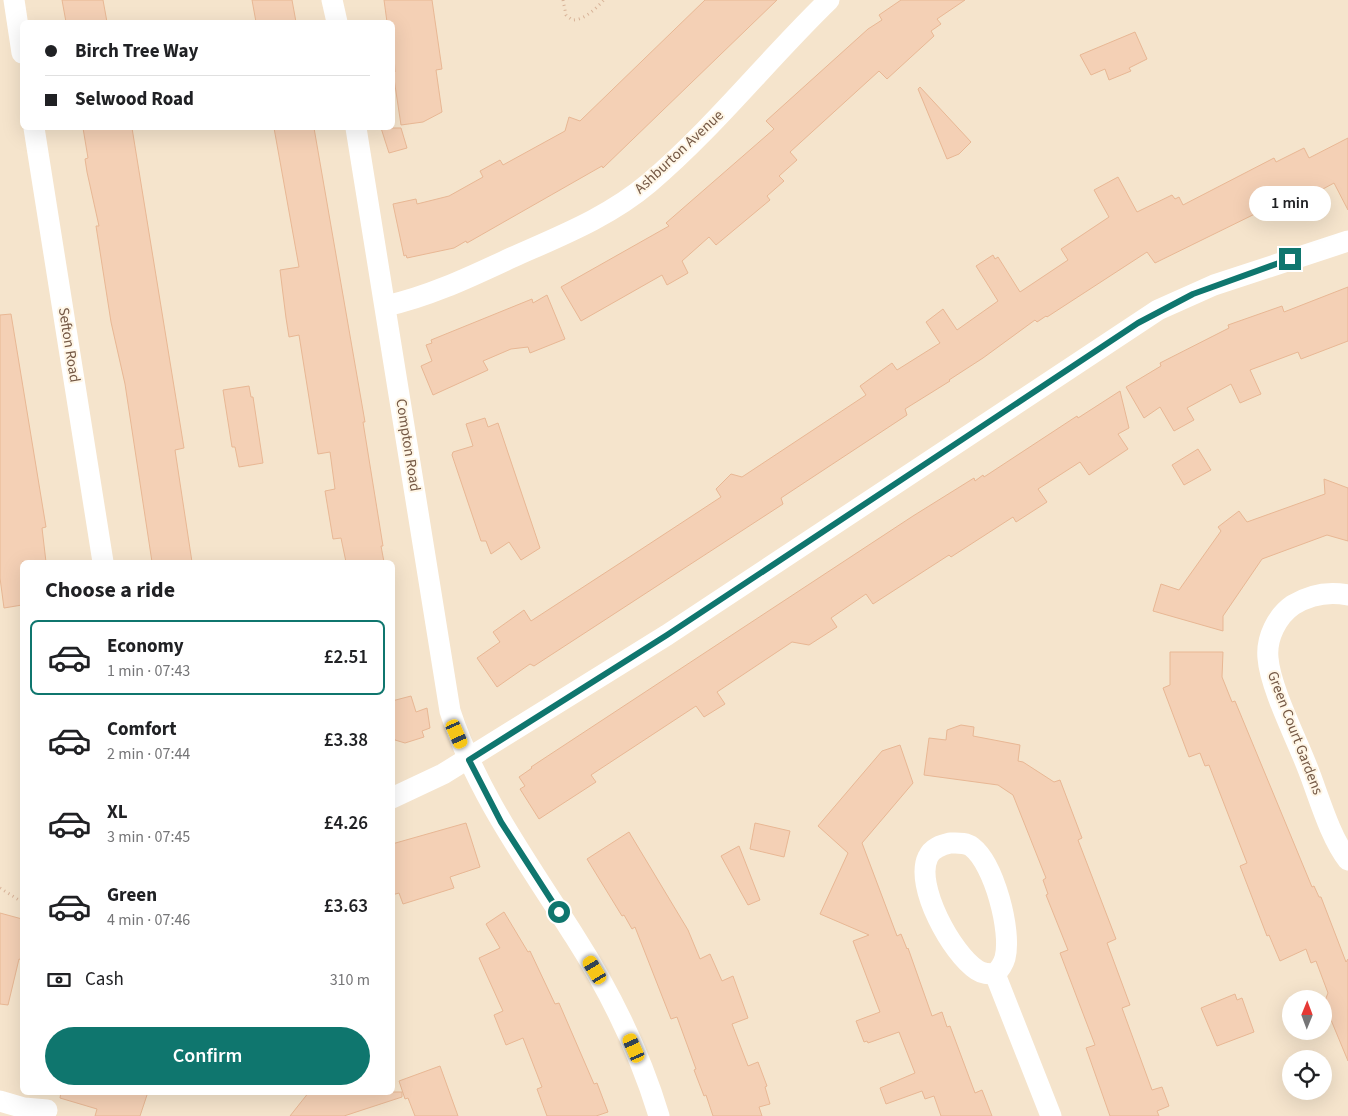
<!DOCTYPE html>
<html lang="en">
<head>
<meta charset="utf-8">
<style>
  :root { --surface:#fff; --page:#f2f2f2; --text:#202124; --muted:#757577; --line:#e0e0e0; --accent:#0f766e }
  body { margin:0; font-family:"Source Sans 3",sans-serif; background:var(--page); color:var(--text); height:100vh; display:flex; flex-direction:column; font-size:19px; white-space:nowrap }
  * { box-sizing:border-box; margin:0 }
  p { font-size:16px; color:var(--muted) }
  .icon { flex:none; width:28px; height:28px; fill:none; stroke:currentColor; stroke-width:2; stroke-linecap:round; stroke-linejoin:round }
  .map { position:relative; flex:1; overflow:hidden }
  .side { position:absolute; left:20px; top:560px; width:375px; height:535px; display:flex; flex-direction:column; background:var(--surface); border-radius:8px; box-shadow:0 5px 20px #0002 }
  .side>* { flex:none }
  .guide { position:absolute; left:20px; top:20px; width:375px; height:110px; border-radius:8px; box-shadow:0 5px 20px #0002; display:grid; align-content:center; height:110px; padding:0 25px; background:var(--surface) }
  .needle { width:32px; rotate:1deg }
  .buttons { position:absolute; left:1282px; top:990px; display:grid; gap:10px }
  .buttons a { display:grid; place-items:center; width:50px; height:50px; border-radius:50%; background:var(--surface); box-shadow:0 5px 20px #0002; font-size:25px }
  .end { position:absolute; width:22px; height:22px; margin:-11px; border:6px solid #0f766e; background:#fff; box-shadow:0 0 0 2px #fff }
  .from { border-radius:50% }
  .bubble { position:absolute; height:35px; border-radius:18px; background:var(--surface); box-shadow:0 5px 20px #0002; font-size:16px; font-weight:600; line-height:35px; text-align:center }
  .car { position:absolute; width:15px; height:30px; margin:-15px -8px; border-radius:6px; box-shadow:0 0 4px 1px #0007; background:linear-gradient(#f5c518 24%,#345 0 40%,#f5c518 0 76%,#345 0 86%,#f5c518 0) }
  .guide b { display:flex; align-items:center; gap:18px; height:48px; font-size:19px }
  .guide b+b { border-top:1px solid var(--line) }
  .guide i { width:12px; height:12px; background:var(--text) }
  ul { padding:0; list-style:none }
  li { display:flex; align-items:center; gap:15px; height:75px; margin:0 10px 8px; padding:0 15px; border:2px solid transparent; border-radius:8px }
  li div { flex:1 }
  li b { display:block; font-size:19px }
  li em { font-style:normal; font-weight:600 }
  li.on { border-color:var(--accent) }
  li>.icon { width:45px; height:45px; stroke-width:1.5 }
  h2 { padding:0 25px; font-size:22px; line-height:60px }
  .pay { display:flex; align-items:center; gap:12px; height:55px; padding:0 25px; font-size:19px }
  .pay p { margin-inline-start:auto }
  .cta { display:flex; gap:10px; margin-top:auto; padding:10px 25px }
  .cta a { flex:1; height:58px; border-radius:30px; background:var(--accent); color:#fff; font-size:20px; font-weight:600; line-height:58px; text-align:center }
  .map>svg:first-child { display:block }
  .residential { fill:#f5e4cc; fill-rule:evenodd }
  .building { fill:#f4d0b5; stroke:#e8b794 }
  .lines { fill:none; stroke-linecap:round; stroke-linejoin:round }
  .path { stroke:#d8b398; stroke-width:3; stroke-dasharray:1 4; stroke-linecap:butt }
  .minor { stroke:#fff; stroke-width:21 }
  .route { stroke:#0f766e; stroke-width:6 }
  .labels { text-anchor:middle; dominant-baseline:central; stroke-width:4; stroke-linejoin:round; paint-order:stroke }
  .street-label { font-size:15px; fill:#745845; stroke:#fff6e6 }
</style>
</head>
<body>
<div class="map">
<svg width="1348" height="1116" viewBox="0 0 1348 1116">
  <rect width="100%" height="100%" fill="#fdf2de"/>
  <path class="residential" d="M0,0H1348V1116H0ZM22,22H392V128H22ZM22,562H392V1092H22ZM1291,999H1324V1031H1291ZM1291,1059H1324V1091H1291Z"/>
  <g class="building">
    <polygon points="62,0 103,0 107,22 66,22"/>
    <polygon points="252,0 292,0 296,22 256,22"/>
    <polygon points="384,0 432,0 442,69 436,70 442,112 423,122 401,125 393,72 395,72 392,22 387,22"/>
    <polygon points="705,0 777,0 603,168 602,166 467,243 466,241 454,248 407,258 406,255 404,256 393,204 416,199 417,204 449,196 483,177 480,171 500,160 503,165 565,131 569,117 580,121"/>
    <polygon points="901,0 965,0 937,19 941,24 931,31 934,36 887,79 879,71 790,152 797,160 779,176 784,181 767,196 770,200 716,245 709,237 682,261 688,273 667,285 662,275 581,321 561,287 669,226 666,223 774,129 766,121 868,29 882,20 879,15"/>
    <polygon points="1135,32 1147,59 1129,68 1131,71 1109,80 1105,69 1091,75 1080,55"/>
    <polygon points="920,87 971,142 959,154 947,159 918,89"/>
    <polygon points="83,128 132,128 184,448 175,450 192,562 152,562 125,384 111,322 96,226 99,226 87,172 85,159 88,158"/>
    <polygon points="274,128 314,128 365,422 363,422 383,546 381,546 384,562 346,562 341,538 333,539 325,491 335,489 330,452 318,454 299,335 289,337 286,318 280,270 299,267"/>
    <polygon points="381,128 401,128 407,148 389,153"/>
    <polygon points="1348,138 1348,210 1334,183 1299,202 1297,198 1267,213 1265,209 1155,263 1147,252 1047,317 1046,316 1037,322 1035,320 983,358 949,380 950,381 905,409 907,415 781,498 783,504 534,666 530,664 497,687 477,658 500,642 493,632 524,610 531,621 634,554 721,497 716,489 731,474 742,477 866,395 860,386 892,363 897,370 940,343 926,322 943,309 957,330 998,301 976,266 993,255 995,259 998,257 1020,292 1068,260 1061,249 1109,217 1094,190 1118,177 1137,212 1172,195 1175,199 1179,197 1183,205 1274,158 1276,162 1304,148 1309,158"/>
    <polygon points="1348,287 1348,341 1301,359 1298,352 1250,370 1261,394 1240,403 1231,384 1187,408 1194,420 1174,431 1160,407 1144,418 1126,387 1161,366 1160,363 1229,328 1228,325 1282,306 1284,312"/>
    <polygon points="547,295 565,339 530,353 528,347 511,349 483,361 488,370 433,395 421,366 432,361 426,345 432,343 431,340 532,299 533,303"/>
    <polygon points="11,314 46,527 42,528 46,562 22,562 22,605 4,608 0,578 0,315"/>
    <polygon points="249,386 251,397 253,397 263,463 239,467 235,447 232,447 223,390"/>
    <polygon points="1120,391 1129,428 1118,434 1128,449 1089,475 1080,462 1038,489 1047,502 1016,522 1013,517 951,557 949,555 873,604 866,594 831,618 837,627 809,645 792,642 717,692 725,704 704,717 696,706 591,775 596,782 539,819 520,789 525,786 519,777 532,768 531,767 913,516 974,478 975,481 983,475 984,477 1077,416 1078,418"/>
    <polygon points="485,418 488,427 498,423 540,548 521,560 509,542 491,554 486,541 481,541 452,455 453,452 473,446 466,424"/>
    <polygon points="1198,449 1211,470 1184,485 1172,465"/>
    <polygon points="1324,479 1348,488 1348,541 1327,535 1262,559 1223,616 1223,631 1153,611 1161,584 1179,590 1221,531 1218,527 1239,511 1247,522 1325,494"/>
    <polygon points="1170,652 1223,652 1222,677 1232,702 1235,701 1312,887 1314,886 1319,897 1321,897 1346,962 1348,959 1348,1061 1324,1003 1328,993 1316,961 1311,963 1306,949 1280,961 1269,935 1267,936 1240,866 1247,863 1209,765 1205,766 1200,753 1189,757 1163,688 1170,685"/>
    <polygon points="411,696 416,712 427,708 430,728 422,731 424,737 405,743 395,740 392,733 392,701"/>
    <polygon points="961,725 974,727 973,736 1020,745 1018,761 1023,762 1054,782 1060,780 1082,838 1078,840 1116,939 1107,943 1130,1005 1122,1008 1152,1090 1162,1087 1169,1106 1157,1111 1159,1116 1110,1116 1086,1048 1095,1045 1060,953 1068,950 1046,895 1048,894 1043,880 1046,878 1013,795 998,785 924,775 929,738 946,740 947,730"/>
    <polygon points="900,745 913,783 862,843 897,936 901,934 907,949 908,948 932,1016 942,1012 947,1027 950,1026 975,1093 982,1090 992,1116 941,1116 934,1096 925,1099 922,1091 886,1104 880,1088 915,1073 899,1032 868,1043 867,1041 864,1042 856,1021 880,1012 853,941 869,935 820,914 848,853 818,826 882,751"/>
    <polygon points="466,823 480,867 450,877 454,888 403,904 399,893 392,895 392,844"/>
    <polygon points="755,823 790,831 784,857 750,849"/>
    <polygon points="629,832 688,930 700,959 710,954 722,981 733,976 748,1018 732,1024 748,1066 758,1062 767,1086 765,1087 770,1104 759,1107 762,1116 713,1116 706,1095 704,1096 694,1070 696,1069 677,1017 671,1019 635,927 632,929 624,915 622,916 587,859"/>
    <polygon points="739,846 760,900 748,905 721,856"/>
    <polygon points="504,912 528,952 530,951 555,1004 559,1003 594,1084 597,1083 608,1112 596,1116 547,1116 537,1089 542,1087 523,1038 506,1045 494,1015 503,1011 479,958 500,948 486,924"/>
    <polygon points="0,913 22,919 22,960 19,959 8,1005 0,1004"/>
    <polygon points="1235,994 1237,1000 1242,998 1254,1032 1217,1046 1201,1008"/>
    <polygon points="440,1066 458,1116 415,1116 408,1098 405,1099 399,1081"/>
    <polygon points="61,1092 148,1092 140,1116 95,1116 97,1109 60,1098"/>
    <polygon points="309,1092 402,1092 402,1097 344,1116 290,1116"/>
  </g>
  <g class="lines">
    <g class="path">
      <path d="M563,0L566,15L572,20C585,20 595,9 604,0"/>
      <polyline points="0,888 22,902"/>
    </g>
    <g class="minor">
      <polyline points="14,0 22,53"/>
      <polyline points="332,0 337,22"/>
      <polyline points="34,128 103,562"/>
      <path d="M356,128L450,711C477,794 529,864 575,937C610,992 640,1053 659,1116"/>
      <path d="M386,306C431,296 472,276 513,257C560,236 609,217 649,183C714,128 768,59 829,0"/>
      <path d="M1348,595C1328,591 1311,594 1293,605C1277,616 1266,638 1268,658C1270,687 1297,740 1308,769C1319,797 1330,837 1348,860"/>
      <polyline points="392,798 443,774 667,635 1158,310 1214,285 1348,241"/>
      <path d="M950,843C957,843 966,842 972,847C994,864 1012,931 1005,958C1003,965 1000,969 995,974C988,974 983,974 977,970C952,954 914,885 928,857C932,848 941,845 950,843Z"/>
      <polyline points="995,974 1051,1116"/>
      <polyline points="0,1101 24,1108 47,1110"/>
    </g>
  </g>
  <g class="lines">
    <polyline class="route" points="559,912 501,822 469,760 667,635 1138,323 1193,294 1290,259"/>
  </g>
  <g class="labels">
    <g class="street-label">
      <text transform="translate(679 152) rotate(-43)">Ashburton Avenue</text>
      <text transform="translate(69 345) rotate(81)">Sefton Road</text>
      <text transform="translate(408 445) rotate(81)">Compton Road</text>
      <text transform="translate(1295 733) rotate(69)">Green Court Gardens</text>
    </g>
  </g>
</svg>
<div class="buttons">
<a><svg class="needle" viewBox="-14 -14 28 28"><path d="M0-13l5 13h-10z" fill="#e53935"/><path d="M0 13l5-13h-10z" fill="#757577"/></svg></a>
<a><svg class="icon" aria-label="locate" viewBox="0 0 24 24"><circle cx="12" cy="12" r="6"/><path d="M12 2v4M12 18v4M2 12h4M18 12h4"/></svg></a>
</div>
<i class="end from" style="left:559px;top:912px"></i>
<i class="end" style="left:1290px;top:259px"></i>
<div class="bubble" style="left:1249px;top:186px;width:82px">1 min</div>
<i class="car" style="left:457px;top:734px;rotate:156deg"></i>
<i class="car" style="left:595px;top:970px;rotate:329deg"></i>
<i class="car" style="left:634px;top:1048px;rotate:336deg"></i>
<div class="guide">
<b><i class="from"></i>Birch Tree Way</b>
<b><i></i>Selwood Road</b>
</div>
<section class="side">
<h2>Choose a ride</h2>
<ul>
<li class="on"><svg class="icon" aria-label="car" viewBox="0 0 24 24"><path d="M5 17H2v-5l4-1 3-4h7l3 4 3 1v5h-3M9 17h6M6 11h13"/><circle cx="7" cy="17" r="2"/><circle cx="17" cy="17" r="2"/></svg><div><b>Economy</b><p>1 min · 07:43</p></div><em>£2.51</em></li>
<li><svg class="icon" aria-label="car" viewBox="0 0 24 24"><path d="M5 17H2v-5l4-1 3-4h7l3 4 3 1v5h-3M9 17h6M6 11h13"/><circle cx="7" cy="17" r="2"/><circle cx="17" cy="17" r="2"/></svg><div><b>Comfort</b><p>2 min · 07:44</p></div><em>£3.38</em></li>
<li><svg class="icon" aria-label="car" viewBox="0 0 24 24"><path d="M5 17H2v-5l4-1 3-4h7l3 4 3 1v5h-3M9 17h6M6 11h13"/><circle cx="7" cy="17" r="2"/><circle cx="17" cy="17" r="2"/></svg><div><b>XL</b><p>3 min · 07:45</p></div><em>£4.26</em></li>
<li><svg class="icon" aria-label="car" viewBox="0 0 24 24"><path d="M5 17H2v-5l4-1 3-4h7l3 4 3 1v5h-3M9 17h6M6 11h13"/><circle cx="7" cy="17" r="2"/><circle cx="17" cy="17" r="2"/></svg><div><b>Green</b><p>4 min · 07:46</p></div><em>£3.63</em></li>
</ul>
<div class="pay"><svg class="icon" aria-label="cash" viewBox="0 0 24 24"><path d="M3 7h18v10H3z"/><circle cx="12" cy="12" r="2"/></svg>Cash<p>310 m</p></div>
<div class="cta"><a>Confirm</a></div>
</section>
</div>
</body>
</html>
